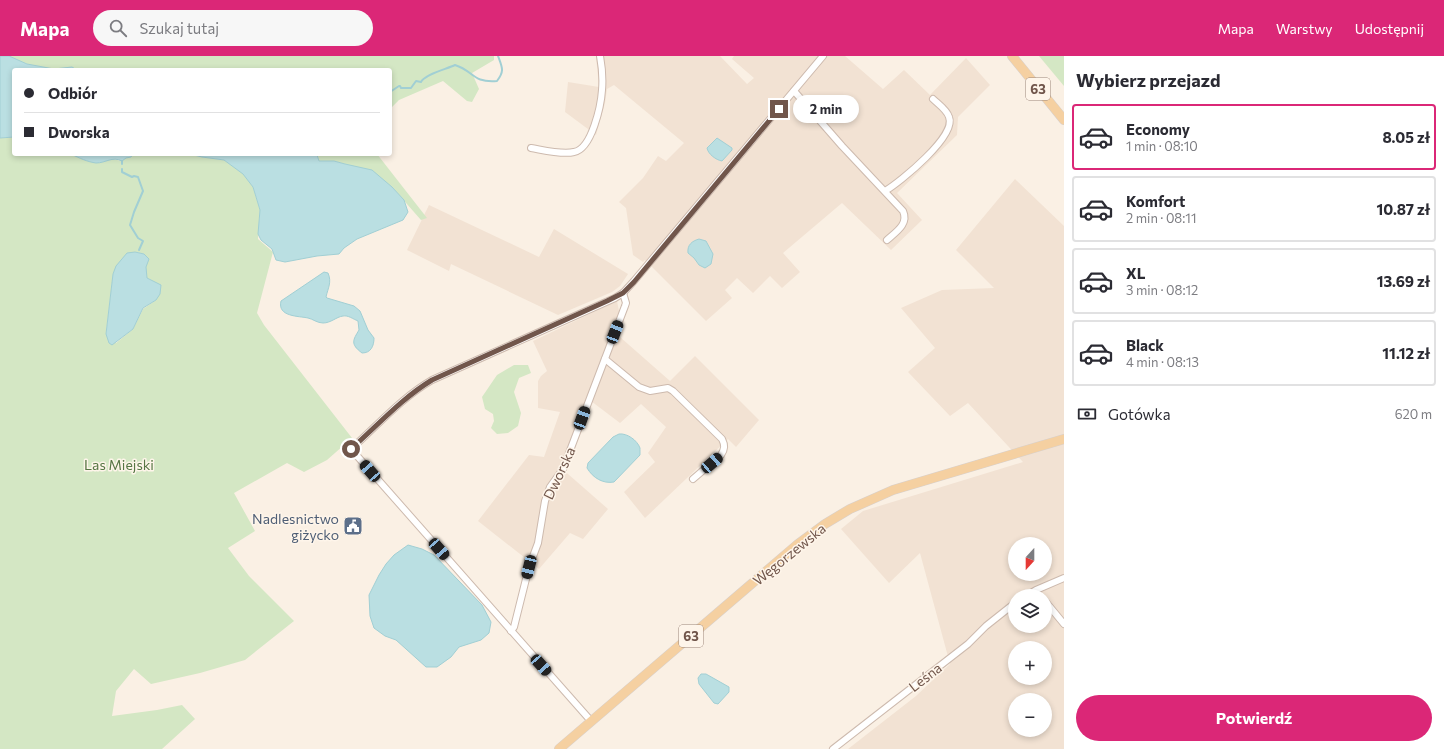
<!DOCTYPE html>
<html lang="pl">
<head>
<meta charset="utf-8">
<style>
  :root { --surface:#fff; --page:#f7f7f7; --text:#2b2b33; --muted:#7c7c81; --line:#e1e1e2; --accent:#db2777 }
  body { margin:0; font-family:Commissioner,sans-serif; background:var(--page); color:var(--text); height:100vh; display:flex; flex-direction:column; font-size:15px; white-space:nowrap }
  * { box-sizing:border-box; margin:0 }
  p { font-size:13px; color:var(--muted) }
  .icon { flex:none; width:22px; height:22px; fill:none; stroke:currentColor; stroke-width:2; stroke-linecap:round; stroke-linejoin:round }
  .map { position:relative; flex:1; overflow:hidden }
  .sheet { display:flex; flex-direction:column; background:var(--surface); width:380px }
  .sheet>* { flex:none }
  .guide { position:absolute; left:12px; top:12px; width:380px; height:88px; border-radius:4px; box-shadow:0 2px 6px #0003; display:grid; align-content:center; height:88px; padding:0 12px; background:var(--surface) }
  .needle { width:26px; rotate:201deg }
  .tools { position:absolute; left:1008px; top:481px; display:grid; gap:8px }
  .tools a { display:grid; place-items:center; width:44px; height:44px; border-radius:50%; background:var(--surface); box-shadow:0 2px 6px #0003; font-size:20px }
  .end { position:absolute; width:18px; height:18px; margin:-9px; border:5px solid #71564b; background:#fff; box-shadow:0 0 0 2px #fff }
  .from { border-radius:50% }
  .bubble { position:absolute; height:28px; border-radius:14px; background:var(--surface); box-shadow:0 2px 6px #0003; font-size:13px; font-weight:700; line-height:28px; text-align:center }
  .car { position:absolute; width:12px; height:24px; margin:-12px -6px; border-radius:5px; box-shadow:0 0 3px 1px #0007; background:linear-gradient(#222 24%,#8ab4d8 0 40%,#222 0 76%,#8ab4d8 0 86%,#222 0) }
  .guide b { display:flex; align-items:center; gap:14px; height:38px; font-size:15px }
  .guide b+b { border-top:1px solid var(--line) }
  .guide i { width:10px; height:10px; background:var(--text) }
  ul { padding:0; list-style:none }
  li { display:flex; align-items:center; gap:12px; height:66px; margin:0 8px 6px; padding:0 4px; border:2px solid var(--line); border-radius:4px }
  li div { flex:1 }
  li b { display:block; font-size:15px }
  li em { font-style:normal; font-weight:700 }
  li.on { border-color:var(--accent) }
  li>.icon { width:36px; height:36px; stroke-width:1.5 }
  h2 { padding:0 12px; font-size:18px; line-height:48px }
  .pay { display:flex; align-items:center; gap:10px; height:44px; padding:0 12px; font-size:15px }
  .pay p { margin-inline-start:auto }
  .action { display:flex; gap:8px; margin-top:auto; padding:8px 12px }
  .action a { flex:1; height:46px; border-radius:24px; background:var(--accent); color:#fff; font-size:16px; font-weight:700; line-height:46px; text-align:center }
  header { display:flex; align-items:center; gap:24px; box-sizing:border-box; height:56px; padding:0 20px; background:var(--accent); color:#fff }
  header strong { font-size:19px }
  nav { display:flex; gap:22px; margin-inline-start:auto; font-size:14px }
  .search { width:280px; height:36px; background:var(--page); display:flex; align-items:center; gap:10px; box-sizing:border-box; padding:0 14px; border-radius:22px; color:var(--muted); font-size:15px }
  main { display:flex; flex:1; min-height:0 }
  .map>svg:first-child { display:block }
  .residential { fill:#f2e2d3; fill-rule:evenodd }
  .green { fill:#d4e7c4; fill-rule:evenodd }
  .water { fill:#badfe2; stroke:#a1cfd4 }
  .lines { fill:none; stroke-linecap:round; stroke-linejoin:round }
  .stream { stroke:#a1cfd4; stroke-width:2 }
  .street-casing { stroke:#cdbaae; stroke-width:8 }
  .primary-casing { stroke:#d7d0cd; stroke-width:10 }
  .street { stroke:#fff; stroke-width:6 }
  .primary { stroke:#f5d0a1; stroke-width:9 }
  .route { stroke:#71564b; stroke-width:5 }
  .labels { text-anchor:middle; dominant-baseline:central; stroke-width:3; stroke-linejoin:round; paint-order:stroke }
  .shield { fill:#fef5ea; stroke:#9b867b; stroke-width:1 }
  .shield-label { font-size:13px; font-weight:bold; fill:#71564b }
  .park-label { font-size:14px; fill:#567644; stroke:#fef5ea }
  .street-label { font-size:14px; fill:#71564b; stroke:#fef5ea }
  .service-label { font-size:14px; fill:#4e5e75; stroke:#fef5ea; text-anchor:end }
</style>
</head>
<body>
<header>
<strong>Mapa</strong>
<div class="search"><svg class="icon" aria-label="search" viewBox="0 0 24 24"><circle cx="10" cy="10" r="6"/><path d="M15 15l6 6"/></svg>Szukaj tutaj</div>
<nav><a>Mapa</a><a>Warstwy</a><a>Udostępnij</a></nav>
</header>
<main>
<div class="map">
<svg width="1064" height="693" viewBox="0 0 1064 693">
  <rect width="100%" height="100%" fill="#faf0e4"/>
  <g class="residential">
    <polygon points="596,0 720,0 747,28 754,22 732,3 734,0 845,0 883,33 904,14 930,39 966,2 990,29 958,61 957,79 897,137 922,164 891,194 842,147 783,197 800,216 782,232 770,220 753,237 737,222 725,234 732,242 706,265 645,204 643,206 633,199 626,152 619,146 643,122 658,100 666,105 684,87 614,29 607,33 605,47 596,79 565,56 568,26 599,31"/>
    <path d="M1015,123L1064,170V693H848L916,640L950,608L920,497L889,527L841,473L863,455L1023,406L968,347L950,360L908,316L935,292L901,252L942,234L994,232L956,194ZM1015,488H1045V518H1015ZM1015,540H1045V570H1015ZM1015,592H1045V622H1015ZM1015,644H1045V674H1015Z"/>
    <polygon points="429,149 539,201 554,173 628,218 620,230 612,236 558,259 451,208 449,215 407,194"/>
    <polygon points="617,245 619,255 612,274 670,325 695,300 759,364 736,391 728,383 645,462 624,436 655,406 648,397 666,371 641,348 620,367 587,342 560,411 608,453 583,483 570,477 539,513 478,465 529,399 544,401 560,356 538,352 538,325 541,320 547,315 533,285"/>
  </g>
  <g class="green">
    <path d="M9,0H494V4L472,17L479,33L472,46L467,45L443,25L399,44L390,53V14H77C70,10 63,13 55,13C41,13 20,7 9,0Z"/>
    <polygon points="1039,0 1064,0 1064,30"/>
    <path d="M14,81V98H71L82,103L98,107L112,103L122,105L126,101H131L133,98H190L202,101L224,104L243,117L253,131L260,154L258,183L273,196L257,257L264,269L352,382L327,404L304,416L287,407L234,437L255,475L228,492L249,520L294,565L245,604L200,617L151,628L134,613L116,635L112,660L157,654L182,649L195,663L162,693H0V82ZM135,196L144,198L147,222L154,226L156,244L143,253L133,273L116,287L106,277L113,218Z"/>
    <polygon points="318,98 377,98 427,162 421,164 392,131 345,108 334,105 319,105 317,99"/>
    <polygon points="514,309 528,309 531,317 519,322 514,336 521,357 518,370 508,377 497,378 491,372 494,365 493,358 485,353 482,341 497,319"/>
  </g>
  <g class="water">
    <polygon points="0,0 9,0 27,8 54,13 72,11 77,14 14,14 14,81 0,82"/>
    <path d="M717,82L732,92V94L722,105C716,104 708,98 707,92Z"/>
    <path d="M71,98H133L131,101L126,102L122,105C112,100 106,107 96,107C88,106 79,102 71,98Z"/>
    <polygon points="190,98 318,98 317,99 319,105 334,105 345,108 372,114 392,131 404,144 408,156 403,164 357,183 344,192 339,198 317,200 285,206 276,204 272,193 261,184 258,178 260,154 253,131 243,118 224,104 202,101"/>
    <path d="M699,183L706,185L713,198L711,208L705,212L699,209L694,202L688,197C687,189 692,185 699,183Z"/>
    <polygon points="135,196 144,198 149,203 146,211 147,222 161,229 160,238 156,244 143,252 133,273 112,289 109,287 106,278 113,218 116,210 127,197"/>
    <path d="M324,216L328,217C332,226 328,232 326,241L327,242L354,250L360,255L368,274L374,282C374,290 371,297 362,297C350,288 353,284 359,274L358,265C353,263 348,259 343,260C336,261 331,267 323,267C317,267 313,263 308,262C299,260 277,261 281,245Z"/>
    <path d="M619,378C627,377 637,384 640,392C640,394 640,396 640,399L614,426C603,428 593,422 587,412L588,407L613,381Z"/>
    <polygon points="408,489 422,493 434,499 482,549 491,566 489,577 481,584 459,591 451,601 437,611 426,611 396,584 385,580 374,572 370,560 369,539 379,519 386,508 394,499"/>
    <polygon points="701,618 706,618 729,631 729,636 718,648 714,647 699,628 698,622"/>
  </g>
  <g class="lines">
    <g class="stream">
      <path d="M390,36L399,30H400L401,32H411L416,25L421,26C425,18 447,13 455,9C474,15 472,27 497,25C505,15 502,11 498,0"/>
      <polyline points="122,108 122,105"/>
      <polyline points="122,113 122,116 132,121 134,120 138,121 143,135 134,156 130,169 138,182 143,185 139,194"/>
    </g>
    <defs>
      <g id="street">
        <path d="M794,35L842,90L903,155C909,168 896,176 887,184"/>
        <path d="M531,92C543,94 562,99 574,96C592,93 601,49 602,34C603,23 602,11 600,0"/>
        <path d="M885,135C900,126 957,80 949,61C947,54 938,48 933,43"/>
        <path d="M605,303L639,331L650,335L668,332L673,335L722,383C725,389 725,393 721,399L693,423"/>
        <polyline points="1026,540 1036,534 1064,522"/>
        <polyline points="1045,545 1064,568"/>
        <polyline points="511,575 514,571 529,511 538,487 545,445 550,431 563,413 625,250 626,247 623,237"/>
        <path d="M591,665L351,393C377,370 401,342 432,324L615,242L623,237L634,225L823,0"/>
        <polyline points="833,693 968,588 986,570 1015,547"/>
      </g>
      <g id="primary">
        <polyline points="1012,0 1064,64"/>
        <polyline points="559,693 798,488 825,468 850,453 893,434 1064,383"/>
      </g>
    </defs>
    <use href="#street" class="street-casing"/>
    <use href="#primary" class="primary-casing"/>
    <use href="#street" class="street"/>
    <use href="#primary" class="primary"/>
  </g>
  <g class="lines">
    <path class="route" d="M351,393C377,370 402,342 432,324L607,245L623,237L634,226L779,53"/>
  </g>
  <defs>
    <symbol id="civic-square" viewBox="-11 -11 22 22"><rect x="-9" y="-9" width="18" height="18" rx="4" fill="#5c6f8a" stroke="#fef5ea"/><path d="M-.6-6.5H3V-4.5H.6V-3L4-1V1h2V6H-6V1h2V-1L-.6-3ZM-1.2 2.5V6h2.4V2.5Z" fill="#fff"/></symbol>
  </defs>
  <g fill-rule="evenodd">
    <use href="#civic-square" x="342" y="459" width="22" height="22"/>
  </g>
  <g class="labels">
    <g class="shield">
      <rect x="1026" y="22" width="24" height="22" rx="3"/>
      <rect x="679" y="569" width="24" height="22" rx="3"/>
    </g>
    <g class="shield-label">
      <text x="1038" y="33">63</text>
      <text x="691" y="580">63</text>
    </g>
    <g class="park-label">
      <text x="119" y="408">Las Miejski</text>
    </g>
    <g class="street-label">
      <text transform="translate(559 417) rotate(-65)">Dworska</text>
      <text transform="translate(789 498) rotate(-39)">Węgorzewska</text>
      <text transform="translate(925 621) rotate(-38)">Leśna</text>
    </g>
    <g class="service-label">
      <text x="339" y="462">Nadlesnictwo<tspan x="339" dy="16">giżycko</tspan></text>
    </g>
  </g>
</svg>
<div class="tools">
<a><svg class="needle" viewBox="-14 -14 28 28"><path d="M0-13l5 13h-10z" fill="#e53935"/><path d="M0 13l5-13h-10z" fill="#7c7c81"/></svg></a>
<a><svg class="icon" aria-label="layers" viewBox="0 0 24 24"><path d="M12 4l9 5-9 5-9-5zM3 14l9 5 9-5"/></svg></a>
<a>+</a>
<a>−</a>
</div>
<i class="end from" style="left:351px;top:393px"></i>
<i class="end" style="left:779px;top:53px"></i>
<div class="bubble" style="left:793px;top:39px;width:66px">2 min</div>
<i class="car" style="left:615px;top:276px;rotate:21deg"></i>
<i class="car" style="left:582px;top:362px;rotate:20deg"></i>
<i class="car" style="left:712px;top:407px;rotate:49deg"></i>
<i class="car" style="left:370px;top:415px;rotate:319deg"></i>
<i class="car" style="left:439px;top:493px;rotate:139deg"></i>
<i class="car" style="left:529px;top:511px;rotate:194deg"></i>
<i class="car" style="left:541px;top:609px;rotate:138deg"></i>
<div class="guide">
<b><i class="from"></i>Odbiór</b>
<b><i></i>Dworska</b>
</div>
</div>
<section class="sheet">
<h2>Wybierz przejazd</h2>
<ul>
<li class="on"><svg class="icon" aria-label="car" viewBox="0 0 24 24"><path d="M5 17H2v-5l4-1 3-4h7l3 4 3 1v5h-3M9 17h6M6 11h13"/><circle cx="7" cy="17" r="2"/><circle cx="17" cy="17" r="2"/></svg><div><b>Economy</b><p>1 min · 08:10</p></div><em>8.05 zł</em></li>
<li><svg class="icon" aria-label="car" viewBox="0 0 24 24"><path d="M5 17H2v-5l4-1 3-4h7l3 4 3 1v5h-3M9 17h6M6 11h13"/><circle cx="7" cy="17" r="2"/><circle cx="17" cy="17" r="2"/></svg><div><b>Komfort</b><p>2 min · 08:11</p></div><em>10.87 zł</em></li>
<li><svg class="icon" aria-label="car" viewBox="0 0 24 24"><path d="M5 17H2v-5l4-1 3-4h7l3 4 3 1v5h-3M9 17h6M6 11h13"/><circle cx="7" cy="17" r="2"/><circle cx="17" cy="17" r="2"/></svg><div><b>XL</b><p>3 min · 08:12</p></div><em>13.69 zł</em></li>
<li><svg class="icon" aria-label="car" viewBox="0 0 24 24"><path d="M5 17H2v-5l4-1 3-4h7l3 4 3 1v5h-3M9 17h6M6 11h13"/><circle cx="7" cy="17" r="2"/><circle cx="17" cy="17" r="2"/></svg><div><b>Black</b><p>4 min · 08:13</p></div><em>11.12 zł</em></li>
</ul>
<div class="pay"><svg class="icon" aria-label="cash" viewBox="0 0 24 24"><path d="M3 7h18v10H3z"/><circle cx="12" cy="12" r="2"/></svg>Gotówka<p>620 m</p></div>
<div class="action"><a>Potwierdź</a></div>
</section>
</main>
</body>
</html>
